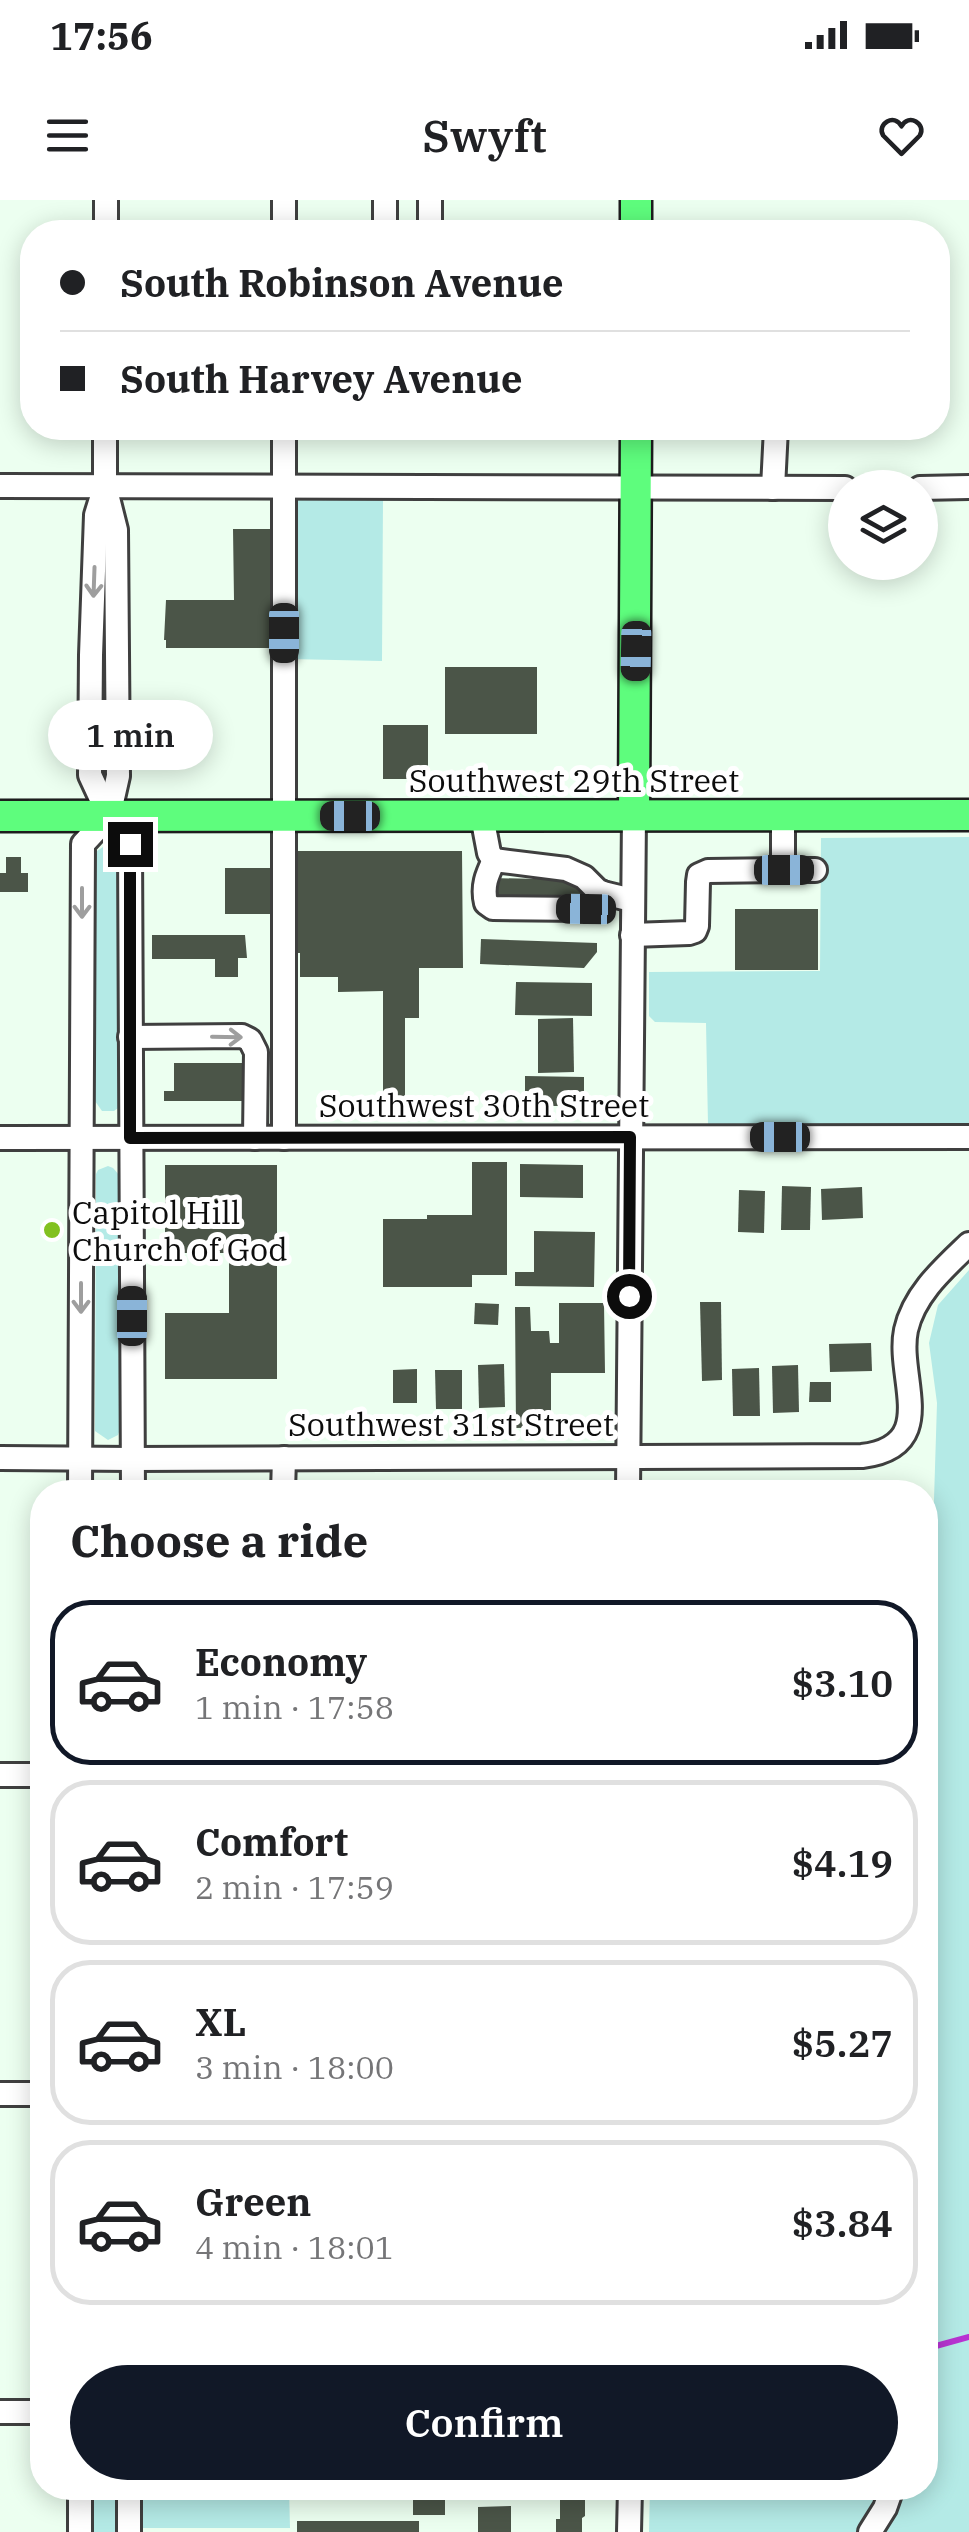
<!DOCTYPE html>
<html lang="en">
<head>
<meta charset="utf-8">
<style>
  :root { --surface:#fff; --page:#f6f6f6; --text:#202124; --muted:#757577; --line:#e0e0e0; --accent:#111827 }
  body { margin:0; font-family:"IBM Plex Serif",serif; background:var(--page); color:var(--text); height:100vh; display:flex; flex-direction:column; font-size:38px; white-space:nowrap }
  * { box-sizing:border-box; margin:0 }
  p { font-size:32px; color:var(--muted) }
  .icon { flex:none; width:55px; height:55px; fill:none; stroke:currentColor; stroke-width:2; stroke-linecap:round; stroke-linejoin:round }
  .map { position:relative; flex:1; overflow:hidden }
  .sheet { position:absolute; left:30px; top:1280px; width:908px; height:1020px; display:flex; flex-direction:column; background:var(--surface); border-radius:40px; box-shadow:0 5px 25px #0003 }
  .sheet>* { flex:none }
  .hud { position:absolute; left:20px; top:20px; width:930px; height:220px; border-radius:40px; box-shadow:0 5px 25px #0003; display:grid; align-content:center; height:220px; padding:0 40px; background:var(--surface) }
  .buttons { position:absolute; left:828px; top:270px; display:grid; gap:20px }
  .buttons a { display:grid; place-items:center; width:110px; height:110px; border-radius:50%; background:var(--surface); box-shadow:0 5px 25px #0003; font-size:50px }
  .end { position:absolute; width:45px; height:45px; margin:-22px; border:12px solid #0c0c0c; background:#fff; box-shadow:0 0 0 5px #fff }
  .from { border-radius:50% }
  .bubble { position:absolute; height:70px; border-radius:35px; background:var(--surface); box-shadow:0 5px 25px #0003; font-size:32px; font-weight:600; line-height:70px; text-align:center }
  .car { position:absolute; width:30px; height:60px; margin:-30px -15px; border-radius:12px; box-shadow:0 0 8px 2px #0007; background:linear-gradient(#222 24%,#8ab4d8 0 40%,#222 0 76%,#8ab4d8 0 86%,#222 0) }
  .hud b { display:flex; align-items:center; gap:35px; height:95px; font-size:38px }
  .hud b+b { border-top:2px solid var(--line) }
  .hud i { width:25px; height:25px; background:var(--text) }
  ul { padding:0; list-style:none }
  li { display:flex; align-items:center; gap:30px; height:165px; margin:0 20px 15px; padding:0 20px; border:5px solid var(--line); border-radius:40px }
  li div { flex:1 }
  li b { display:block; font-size:38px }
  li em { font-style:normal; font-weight:600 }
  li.current { border-color:var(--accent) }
  li>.icon { width:90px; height:90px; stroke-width:1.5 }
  h2 { padding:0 40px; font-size:45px; line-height:120px }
  .primary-button { display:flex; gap:20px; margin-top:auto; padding:20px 40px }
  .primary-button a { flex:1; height:115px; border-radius:60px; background:var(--accent); color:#fff; font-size:40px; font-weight:600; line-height:115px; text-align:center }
  .status { display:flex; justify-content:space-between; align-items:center; height:70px; padding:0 50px; background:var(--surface); direction:ltr }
  .status svg { height:28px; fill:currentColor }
  header { display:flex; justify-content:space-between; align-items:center; height:130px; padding:0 40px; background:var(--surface); font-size:45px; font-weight:600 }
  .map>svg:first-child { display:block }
  .grass { fill:#b4eae6 }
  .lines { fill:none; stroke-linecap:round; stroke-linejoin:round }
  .stream { stroke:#b833d2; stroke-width:6 }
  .building { fill:#4b5548 }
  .minor-casing { stroke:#3f3f3f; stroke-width:28 }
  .major-casing { stroke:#1d1d1d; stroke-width:35 }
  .minor { stroke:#fff; stroke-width:22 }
  .major { stroke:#5efd7d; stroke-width:30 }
  .oneway { stroke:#9e9e9e }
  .route { stroke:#0c0c0c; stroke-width:12 }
  .poi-dot { fill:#82c120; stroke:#fff; stroke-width:4 }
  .labels { text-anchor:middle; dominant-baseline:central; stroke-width:10; stroke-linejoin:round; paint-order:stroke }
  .street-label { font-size:32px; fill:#0c0c0c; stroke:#fff }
  .poi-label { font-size:32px; fill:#0c0c0c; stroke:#fff; text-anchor:start }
</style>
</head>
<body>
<div class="status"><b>17:56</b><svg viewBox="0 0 49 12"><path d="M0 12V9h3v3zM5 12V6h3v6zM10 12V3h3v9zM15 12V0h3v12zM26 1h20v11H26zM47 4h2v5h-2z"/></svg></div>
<header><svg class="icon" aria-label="menu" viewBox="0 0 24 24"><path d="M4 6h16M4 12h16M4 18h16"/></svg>Swyft<svg class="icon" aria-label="heart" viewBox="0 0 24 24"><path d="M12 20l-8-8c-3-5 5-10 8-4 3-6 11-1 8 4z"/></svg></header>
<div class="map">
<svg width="969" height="2332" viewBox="0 0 969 2332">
  <rect width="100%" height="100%" fill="#ecfff0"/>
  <g class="grass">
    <polygon points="298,299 383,299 382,461 289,459 292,305"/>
    <polygon points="969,637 969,926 708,925 706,823 655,822 649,816 649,772 820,771 821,638"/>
    <polygon points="103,647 112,647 120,657 121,902 118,908 114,911 102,911 95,901 95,657 97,651"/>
    <polygon points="108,966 113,968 120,976 120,1229 118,1235 108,1240 95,1231 96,974 98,970"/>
    <polygon points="969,1070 969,2332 649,2332 650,2288 925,2288 925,1589 937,1203 929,1143 938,1105"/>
    <rect x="91" y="2288" width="26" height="44"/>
    <polygon points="141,2288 289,2288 290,2328 141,2328"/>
  </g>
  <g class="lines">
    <g class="stream">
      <polyline points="925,2149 969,2137"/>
      <polyline points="672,2290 713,2288"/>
    </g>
  </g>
  <g class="building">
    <polygon points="233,329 275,329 275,448 166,448 166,440 164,440 166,400 234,400"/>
    <rect x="445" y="467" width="92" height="67"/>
    <rect x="383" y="525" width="45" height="54"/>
    <polygon points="294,651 462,651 463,768 419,768 419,818 405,818 405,899 383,900 383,791 338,792 338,777 300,777 300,753 294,753"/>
    <polygon points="6,657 21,657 21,673 28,673 28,692 0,692 0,673 6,673"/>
    <rect x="225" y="668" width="50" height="46"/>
    <polygon points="491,678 585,680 584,701 491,700"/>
    <rect x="735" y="709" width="83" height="61"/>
    <polygon points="152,735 245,735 247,758 238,758 238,777 215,777 215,759 152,759"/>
    <polygon points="481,739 597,743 597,752 584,768 480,764"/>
    <polygon points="516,782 592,783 592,816 515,815"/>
    <polygon points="573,818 574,872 538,873 538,819"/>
    <polygon points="174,863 246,863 246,901 164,901 164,891 174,891"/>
    <polygon points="525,876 584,877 584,906 525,906"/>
    <polygon points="472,962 507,962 507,1075 472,1075 472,1087 383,1087 383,1019 427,1019 427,1015 472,1015"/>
    <polygon points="520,964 583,965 583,998 520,997"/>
    <polygon points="165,965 277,965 277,1179 165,1179 165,1113 229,1113 229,1053 165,1053"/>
    <polygon points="782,986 811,987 810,1030 781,1030"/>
    <polygon points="862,987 863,1018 822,1020 821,989"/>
    <polygon points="739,990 765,991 764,1033 738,1032"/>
    <polygon points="534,1031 595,1032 594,1087 515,1086 515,1072 534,1072"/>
    <polygon points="700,1102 721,1102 722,1180 702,1181"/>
    <polygon points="475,1103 499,1104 498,1125 474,1124"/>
    <polygon points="559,1103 604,1103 605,1173 551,1173 551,1227 516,1228 515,1107 530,1107 531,1131 549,1131 550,1143 559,1143"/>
    <polygon points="871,1143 872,1171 830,1172 829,1144"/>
    <polygon points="504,1164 505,1207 479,1208 478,1165"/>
    <polygon points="798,1165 799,1212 773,1213 772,1166"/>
    <polygon points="759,1168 760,1216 733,1216 732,1169"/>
    <polygon points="417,1169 417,1203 393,1203 393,1170"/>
    <polygon points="435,1170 462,1170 462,1209 436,1209"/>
    <polygon points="810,1182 831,1182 831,1202 809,1202"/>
    <polygon points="674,1281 738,1282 738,1292 674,1292"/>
    <rect x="413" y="2288" width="32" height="27"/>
    <polygon points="560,2290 585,2290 585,2316 582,2318 582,2332 556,2332 556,2319 560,2319"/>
    <polygon points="511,2306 511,2332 478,2332 478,2307"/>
    <rect x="297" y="2321" width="122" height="11"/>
  </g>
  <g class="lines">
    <defs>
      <g id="minor">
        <polyline points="284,0 284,32"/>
        <polyline points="385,0 385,32"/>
        <polyline points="430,0 430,32"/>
        <polyline points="106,32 106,0"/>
        <polyline points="284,228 284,938"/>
        <polyline points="0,286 845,288"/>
        <polyline points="773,288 776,228"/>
        <polyline points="920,288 969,287"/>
        <polyline points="104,289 96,315 91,455 90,575 109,616 130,644 133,1292"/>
        <polyline points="482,616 489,653 494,660 566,669 584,677 597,690 603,693 632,700"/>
        <path d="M494,660C487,675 482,686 486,703L493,708L586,709L603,693"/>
        <polyline points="783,670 815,670"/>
        <polyline points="632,735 689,733 695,731 697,726 698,682 699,675 708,671 783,670 783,615"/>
        <polyline points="130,837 242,836 250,840 256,852 255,938"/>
        <polyline points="0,938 969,937"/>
        <path d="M0,1258L133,1259L862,1256C941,1246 896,1178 906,1130C914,1094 944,1068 969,1044"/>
        <polyline points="80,1292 83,644 109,616 118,576 116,330 105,286 105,228"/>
        <polyline points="283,1292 284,1258"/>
        <polyline points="628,1292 634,615"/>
        <polyline points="0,1575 42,1575"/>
        <polyline points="0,1894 42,1894"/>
        <polyline points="0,2212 42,2212"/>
        <polyline points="80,2332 80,2288"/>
        <polyline points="129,2332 129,2288"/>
        <polyline points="629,2332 630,2288"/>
        <polyline points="870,2332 885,2308 892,2288"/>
      </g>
      <g id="major">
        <polyline points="636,32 636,0"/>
        <polyline points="634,615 636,228"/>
        <polyline points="0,616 969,615"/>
      </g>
    </defs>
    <use href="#minor" class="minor-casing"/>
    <use href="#major" class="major-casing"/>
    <use href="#minor" class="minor"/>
    <use href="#major" class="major"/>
  </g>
  <defs><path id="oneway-shaft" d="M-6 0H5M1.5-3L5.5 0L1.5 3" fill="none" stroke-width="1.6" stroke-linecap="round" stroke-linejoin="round" transform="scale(2.5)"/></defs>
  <g class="oneway">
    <use href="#oneway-shaft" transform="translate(94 382) rotate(92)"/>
    <use href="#oneway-shaft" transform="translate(82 703) rotate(90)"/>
    <use href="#oneway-shaft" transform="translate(227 837) rotate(1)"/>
    <use href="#oneway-shaft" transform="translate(81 1098) rotate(90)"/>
  </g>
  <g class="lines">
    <polyline class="route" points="130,644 130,938 630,937 629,1096"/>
  </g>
  <circle class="poi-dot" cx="52" cy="1030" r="10"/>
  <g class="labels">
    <g class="street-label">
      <text x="574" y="580">Southwest 29th Street</text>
      <text x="484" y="905">Southwest 30th Street</text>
      <text x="451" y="1224">Southwest 31st Street</text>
    </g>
    <g class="poi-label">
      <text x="72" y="1012">Capitol Hill<tspan x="72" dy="37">Church of God</tspan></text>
    </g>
  </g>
</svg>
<div class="buttons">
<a><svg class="icon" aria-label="layers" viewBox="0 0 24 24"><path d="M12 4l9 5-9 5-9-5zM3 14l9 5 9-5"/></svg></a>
</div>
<i class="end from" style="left:629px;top:1096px"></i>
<i class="end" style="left:130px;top:644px"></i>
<div class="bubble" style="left:48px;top:500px;width:165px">1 min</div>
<i class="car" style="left:284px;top:433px;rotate:180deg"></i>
<i class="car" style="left:636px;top:451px;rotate:181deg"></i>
<i class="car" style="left:350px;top:616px;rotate:270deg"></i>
<i class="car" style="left:784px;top:670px;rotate:90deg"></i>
<i class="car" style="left:586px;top:709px;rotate:271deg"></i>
<i class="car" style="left:780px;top:937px;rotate:270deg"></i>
<i class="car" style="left:132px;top:1116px;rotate:0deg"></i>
<div class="hud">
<b><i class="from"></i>South Robinson Avenue</b>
<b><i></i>South Harvey Avenue</b>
</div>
<section class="sheet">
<h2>Choose a ride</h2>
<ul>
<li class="current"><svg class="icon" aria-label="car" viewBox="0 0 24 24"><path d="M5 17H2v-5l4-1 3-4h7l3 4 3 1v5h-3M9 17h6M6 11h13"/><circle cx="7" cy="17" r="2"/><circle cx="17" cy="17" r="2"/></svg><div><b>Economy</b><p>1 min · 17:58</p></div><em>$3.10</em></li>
<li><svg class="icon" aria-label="car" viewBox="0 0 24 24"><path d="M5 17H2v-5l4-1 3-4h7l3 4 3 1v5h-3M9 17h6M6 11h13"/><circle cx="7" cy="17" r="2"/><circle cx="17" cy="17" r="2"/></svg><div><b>Comfort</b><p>2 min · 17:59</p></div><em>$4.19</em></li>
<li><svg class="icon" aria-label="car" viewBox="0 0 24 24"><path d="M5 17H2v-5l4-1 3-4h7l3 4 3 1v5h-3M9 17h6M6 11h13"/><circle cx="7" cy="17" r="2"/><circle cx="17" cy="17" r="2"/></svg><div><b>XL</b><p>3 min · 18:00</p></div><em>$5.27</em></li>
<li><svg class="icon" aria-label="car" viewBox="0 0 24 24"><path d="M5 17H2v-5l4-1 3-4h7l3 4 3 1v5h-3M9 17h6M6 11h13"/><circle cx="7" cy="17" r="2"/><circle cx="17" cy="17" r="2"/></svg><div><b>Green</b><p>4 min · 18:01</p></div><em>$3.84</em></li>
</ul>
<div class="primary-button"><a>Confirm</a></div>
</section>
</div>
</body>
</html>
